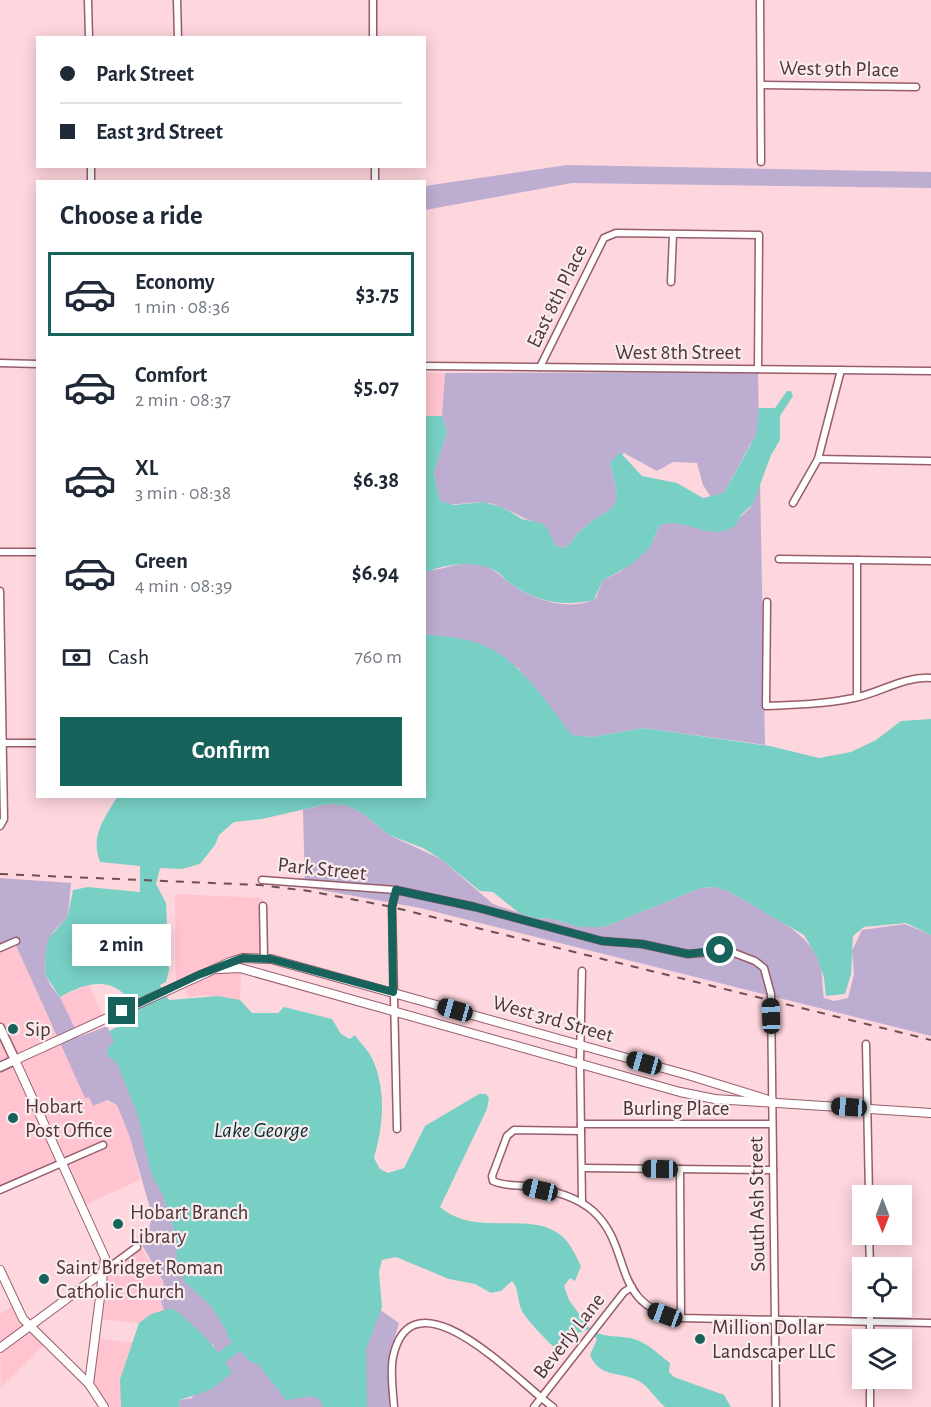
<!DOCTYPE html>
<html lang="en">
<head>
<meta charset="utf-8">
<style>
  :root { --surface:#fff; --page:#f6f6f7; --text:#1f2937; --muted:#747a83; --line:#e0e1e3; --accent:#17635c }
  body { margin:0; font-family:"Alegreya Sans",sans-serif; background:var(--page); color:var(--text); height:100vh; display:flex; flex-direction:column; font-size:22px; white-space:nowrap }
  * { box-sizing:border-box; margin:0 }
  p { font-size:20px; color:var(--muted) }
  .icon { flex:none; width:33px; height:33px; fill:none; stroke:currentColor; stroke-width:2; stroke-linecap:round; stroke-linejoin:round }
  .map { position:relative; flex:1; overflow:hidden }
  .panel { position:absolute; left:36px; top:180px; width:390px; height:618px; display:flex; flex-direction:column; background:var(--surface); border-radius:0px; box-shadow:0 3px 15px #0003 }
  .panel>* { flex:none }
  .guide { position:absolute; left:36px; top:36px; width:390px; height:132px; border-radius:0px; box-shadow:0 3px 15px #0003; display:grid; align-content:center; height:132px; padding:0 24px; background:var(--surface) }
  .needle { width:39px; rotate:180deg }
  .fabs { position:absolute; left:852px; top:1185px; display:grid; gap:12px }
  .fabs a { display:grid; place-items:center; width:60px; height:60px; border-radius:0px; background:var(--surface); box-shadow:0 3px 15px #0003; font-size:30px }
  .end { position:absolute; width:27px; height:27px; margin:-14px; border:8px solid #17635c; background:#fff; box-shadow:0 0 0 3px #fff }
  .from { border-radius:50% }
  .bubble { position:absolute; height:42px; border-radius:0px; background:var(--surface); box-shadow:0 3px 15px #0003; font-size:20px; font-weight:700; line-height:42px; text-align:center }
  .car { position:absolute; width:18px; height:36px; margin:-18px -9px; border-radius:8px; box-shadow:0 0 4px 2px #0007; background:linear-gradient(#222 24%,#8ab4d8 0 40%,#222 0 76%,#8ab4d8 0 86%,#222 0) }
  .guide b { display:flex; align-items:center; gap:21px; height:57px; font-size:22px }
  .guide b+b { border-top:2px solid var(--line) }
  .guide i { width:15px; height:15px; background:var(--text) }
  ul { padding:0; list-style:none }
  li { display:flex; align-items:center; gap:18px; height:84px; margin:0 12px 9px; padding:0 12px; border:3px solid transparent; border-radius:0px }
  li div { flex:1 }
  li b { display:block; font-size:22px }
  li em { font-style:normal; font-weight:700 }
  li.current { border-color:var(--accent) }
  li>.icon { width:54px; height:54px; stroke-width:1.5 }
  h2 { padding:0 24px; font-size:27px; line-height:72px }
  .pay { display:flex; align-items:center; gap:15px; height:66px; padding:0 24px; font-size:22px }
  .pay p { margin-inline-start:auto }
  .button { display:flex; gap:12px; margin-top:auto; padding:12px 24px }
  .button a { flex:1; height:69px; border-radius:0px; background:var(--accent); color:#fff; font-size:24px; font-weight:700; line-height:69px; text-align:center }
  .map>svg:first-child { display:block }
  .built { fill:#ffc4d0 }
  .green { fill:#bdaed1 }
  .water { fill:#78d0c5 }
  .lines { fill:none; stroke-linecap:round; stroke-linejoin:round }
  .river { stroke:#78d0c5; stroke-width:12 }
  .minor-casing { stroke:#965d6a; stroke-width:9 }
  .tertiary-casing { stroke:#965d6a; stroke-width:10 }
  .secondary-casing { stroke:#965d6a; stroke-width:11 }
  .minor { stroke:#fff; stroke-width:6 }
  .tertiary { stroke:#fff; stroke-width:8 }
  .secondary { stroke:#fff; stroke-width:8 }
  .rail { stroke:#6c4f55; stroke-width:2; stroke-dasharray:8 8; stroke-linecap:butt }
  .route { stroke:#17635c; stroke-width:8 }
  .poi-dot { fill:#17635c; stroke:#f9ebed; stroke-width:2 }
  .labels { text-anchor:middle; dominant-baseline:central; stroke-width:4.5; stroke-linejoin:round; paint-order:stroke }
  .street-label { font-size:21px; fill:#4e3439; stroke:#f9ebed }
  .poi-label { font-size:21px; fill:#4e3439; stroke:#f9ebed; text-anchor:start }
  .water-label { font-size:22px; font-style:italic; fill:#05312d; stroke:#f9ebed }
</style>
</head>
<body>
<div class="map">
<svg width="931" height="1407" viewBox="0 0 931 1407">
  <rect width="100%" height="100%" fill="#fed6dd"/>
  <g class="built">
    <polygon points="425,373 445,373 442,416 425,416"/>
    <polygon points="175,894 262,898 263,957 256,956 176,985"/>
    <polygon points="14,940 58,1039 15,1058 0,1025 0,946"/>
    <polygon points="241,969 240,1000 206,995 189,997 182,984 218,970"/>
    <polygon points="89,985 104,1019 76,1031 60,997"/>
    <polygon points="0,1030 60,1162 0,1190"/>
    <polygon points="59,1041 89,1097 117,1105 129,1134 140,1180 82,1206 16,1060"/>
    <polygon points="140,1246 163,1282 166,1296 161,1301 164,1311 151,1314 139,1323 98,1319 104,1273"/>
    <polygon points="15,1304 29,1326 0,1347 0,1314"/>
    <polygon points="30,1327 46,1343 1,1388 0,1349"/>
    <polygon points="96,1338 132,1343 126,1359 121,1407 106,1407 90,1384"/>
  </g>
  <g class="green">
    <polygon points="567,165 931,172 931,188 572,183 425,210 425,186"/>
    <path d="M758,372L765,745L644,728L592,737L571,735L518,668L440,636L425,634V573L429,571C447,568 464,560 483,565C495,569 500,576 510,583C531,599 571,613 596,598L602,581L621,571L654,539L660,525C680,518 705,531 725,531L751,507V443L724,493L711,497L703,485L697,463L673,462L657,471L624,453L610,463C625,519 613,501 580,531C573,537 572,544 564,548L555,546L541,524C523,520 510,509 493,504C476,499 462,506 446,504L440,501L434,472L447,432L442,416L445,373Z"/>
    <path d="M327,804L346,805L362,813L389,835L441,859L493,904L537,919L549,918L579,927H604L701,888L714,887L728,891C756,908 804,928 817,957C824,971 821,983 824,998L834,1001L848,998L854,974L852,951L862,930L905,924L931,935V1036L420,908L305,887L303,810Z"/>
    <polygon points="0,878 71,883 68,916 53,932 45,958 46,976 51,986 60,997 79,1037 107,1026 114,1041 360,1347 376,1307 399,1323 389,1358 389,1407 179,1407 180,1400 192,1398 214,1346 173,1309 164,1311 161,1301 166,1296 163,1281 139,1240 148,1233 152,1215 129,1135 117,1105 107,1100 93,1106 89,1097 85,1098 14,941 0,946"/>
  </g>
  <g class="water">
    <path d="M787,391H791L793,396L780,416V440L771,455L753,504L741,515L736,525C713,544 685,516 660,525L650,547L632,564L602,581L594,600C563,607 536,602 510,583C504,579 500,572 492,569C473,560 443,564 425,573V416H442L447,432L434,472L440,501L454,505L483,502L502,507L522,519L541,523L548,529L555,546L564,548C572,544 573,537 580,531C613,501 625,519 610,463L620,452L642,476L677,483L703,498L724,493L756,435L759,408H775Z"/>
    <path d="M425,634C440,636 456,637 471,641C517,653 544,700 572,735L592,737L644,728L770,746L819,758L851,752L876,740L901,721L931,719V935L906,923L864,927L853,936L851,974L845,994L826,996L824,978L817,957L804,935L728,891L714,887L701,888L604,927H579L549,918L537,919L519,913L493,892L480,891L441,859L423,848L389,835L362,813L346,805L327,804L262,819L234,822L219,835L215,845L200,864L182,869L160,868L156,884L166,903L169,970L166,982L160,985L169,1000L218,996L240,1000L252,1013H278L284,1007L332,1019L341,1034L350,1039L355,1035C360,1043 368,1050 372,1058C387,1091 383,1125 374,1158L380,1169L388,1173L404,1168L425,1126L479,1094H486L489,1098L487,1109L440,1207C477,1239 533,1208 564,1238C571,1245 576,1256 581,1266L575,1281L570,1278L564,1286L569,1300L590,1329L578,1333L564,1346H553C548,1342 525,1318 522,1311C517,1302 519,1287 512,1281L501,1291L491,1293L475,1284L449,1279L396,1257L382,1260L379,1272L382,1307L366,1349L367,1407H323L320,1400L313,1396L286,1400L259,1365L248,1360L227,1336V1331L211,1306L185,1282L177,1260L176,1236L164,1198L151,1173L138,1116L117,1063L107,1055L108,1048L114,1041L109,1031L134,1019L136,1012C119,976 92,979 60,997L46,976L45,959L48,939L68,916L73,890L88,887L140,892V866L100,862C90,836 104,819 117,797L424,796Z"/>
    <path d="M168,1309H173C198,1327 216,1347 232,1373L210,1390L180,1400L179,1407H121L120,1379L139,1323L151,1314Z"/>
    <path d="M597,1333C608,1337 618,1336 630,1338C646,1341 658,1354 670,1363L669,1372L674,1377L724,1395L731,1407H665C657,1400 650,1389 642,1383C623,1370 600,1380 590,1355L597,1339L594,1336Z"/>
  </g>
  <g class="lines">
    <polyline class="river" points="209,1367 237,1346"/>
    <defs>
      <g id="minor">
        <polyline points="88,0 89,38"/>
        <polyline points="177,0 178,38"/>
        <polyline points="373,0 373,38"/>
        <polyline points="760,0 761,162"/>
        <polyline points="762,85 916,87"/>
        <polyline points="91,166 91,182"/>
        <polyline points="375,166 375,182"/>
        <polyline points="671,282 673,234"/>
        <polyline points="0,363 38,364"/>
        <polyline points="424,366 931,371"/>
        <polyline points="540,367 604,238 616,233 759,235 758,369"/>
        <polyline points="818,459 931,461"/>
        <polyline points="793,503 818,459 841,370"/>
        <polyline points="0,552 38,552"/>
        <polyline points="779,559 931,561"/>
        <polyline points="857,560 857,697"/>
        <polyline points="0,591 4,819 0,826"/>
        <path d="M767,602L766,706C796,705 825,704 854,698C880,693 904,676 931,678"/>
        <polyline points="2,743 38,743"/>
        <polyline points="262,880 396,890 475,907 602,941 642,944 688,954 729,951 755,961 764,968 771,994 776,1407"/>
        <polyline points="396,890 392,907 397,1129"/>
        <polyline points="263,906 264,958"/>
        <polyline points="0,948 16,941"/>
        <polyline points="582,971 580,1062 582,1203"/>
        <polyline points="866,1044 869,1196"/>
        <polyline points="581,1124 772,1124"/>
        <path d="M581,1131L514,1130L507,1136L492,1176L493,1181C504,1186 514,1185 525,1186C547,1189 576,1196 593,1211C634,1248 609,1306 681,1318L931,1323"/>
        <polyline points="583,1168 773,1170"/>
        <polyline points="680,1169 681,1318"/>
        <polyline points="0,1190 103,1145"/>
        <polyline points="869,1234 870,1268"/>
        <polyline points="103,1272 137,1247"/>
        <polyline points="870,1306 870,1340"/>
        <polyline points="870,1378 870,1407"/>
        <path d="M394,1407C393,1391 390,1372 393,1357C413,1265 522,1386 553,1407"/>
        <polyline points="534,1407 624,1292 632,1287"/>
      </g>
      <g id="tertiary">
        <polyline points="219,969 240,968 680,1092 715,1099 931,1113"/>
        <polyline points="0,1270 23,1319 89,1384 104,1407"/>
        <polyline points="0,1348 103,1272"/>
        <polyline points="89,1384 105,1258 15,1060 230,962 243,958 271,959 688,1075 772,1101"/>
      </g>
      <polyline id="secondary" points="0,1028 15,1060 0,1067"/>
    </defs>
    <use href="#minor" class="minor-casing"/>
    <use href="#tertiary" class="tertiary-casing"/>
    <use href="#secondary" class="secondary-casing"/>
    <use href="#minor" class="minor"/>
    <use href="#tertiary" class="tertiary"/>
    <use href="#secondary" class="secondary"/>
    <polyline class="rail" points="0,874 259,885 309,891 392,907 931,1040"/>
  </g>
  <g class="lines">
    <polyline class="route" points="122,1011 198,975 243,958 271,959 393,992 392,907 396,890 475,907 602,941 642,944 688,954 720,950"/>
  </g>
  <g class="poi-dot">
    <circle cx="13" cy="1029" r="6"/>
    <circle cx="13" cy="1118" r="6"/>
    <circle cx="118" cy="1224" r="6"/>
    <circle cx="44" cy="1279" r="6"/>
    <circle cx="700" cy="1339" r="6"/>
  </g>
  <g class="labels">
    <g class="street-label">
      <text transform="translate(839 69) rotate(1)">West 9th Place</text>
      <text transform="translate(557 296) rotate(-64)">East 8th Place</text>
      <text x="678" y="352">West 8th Street</text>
      <text transform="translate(322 869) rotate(6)">Park Street</text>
      <text transform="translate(553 1019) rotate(16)">West 3rd Street</text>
      <text x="676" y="1108">Burling Place</text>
      <text transform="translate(757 1204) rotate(-91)">South Ash Street</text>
      <text transform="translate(569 1336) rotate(-52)">Beverly Lane</text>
    </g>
    <g class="poi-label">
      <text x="25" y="1029">Sip</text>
      <text x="25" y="1106">Hobart<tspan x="25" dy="24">Post Office</tspan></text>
      <text x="130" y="1212">Hobart Branch<tspan x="130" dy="24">Library</tspan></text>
      <text x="56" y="1267">Saint Bridget Roman<tspan x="56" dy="24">Catholic Church</tspan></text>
      <text x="712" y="1327">Million Dollar<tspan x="712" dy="24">Landscaper LLC</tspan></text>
    </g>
    <g class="water-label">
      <text x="261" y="1130">Lake George</text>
    </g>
  </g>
</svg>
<div class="fabs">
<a><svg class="needle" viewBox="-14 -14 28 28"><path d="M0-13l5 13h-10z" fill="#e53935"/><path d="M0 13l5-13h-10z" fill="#747a83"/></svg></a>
<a><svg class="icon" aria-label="locate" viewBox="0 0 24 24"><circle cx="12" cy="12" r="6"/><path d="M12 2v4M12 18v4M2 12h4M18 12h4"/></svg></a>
<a><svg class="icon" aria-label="layers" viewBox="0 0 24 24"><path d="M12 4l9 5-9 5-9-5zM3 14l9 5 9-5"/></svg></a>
</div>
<i class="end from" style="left:720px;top:950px"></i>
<i class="end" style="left:122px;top:1011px"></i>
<div class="bubble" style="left:72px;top:924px;width:99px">2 min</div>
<i class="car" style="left:455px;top:1010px;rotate:286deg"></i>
<i class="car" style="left:771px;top:1016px;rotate:358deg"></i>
<i class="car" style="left:644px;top:1063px;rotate:286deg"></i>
<i class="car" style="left:849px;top:1107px;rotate:274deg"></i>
<i class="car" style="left:660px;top:1169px;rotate:271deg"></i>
<i class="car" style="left:540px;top:1190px;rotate:283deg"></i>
<i class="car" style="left:665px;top:1315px;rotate:290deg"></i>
<div class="guide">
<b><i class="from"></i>Park Street</b>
<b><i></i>East 3rd Street</b>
</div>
<section class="panel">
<h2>Choose a ride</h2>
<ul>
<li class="current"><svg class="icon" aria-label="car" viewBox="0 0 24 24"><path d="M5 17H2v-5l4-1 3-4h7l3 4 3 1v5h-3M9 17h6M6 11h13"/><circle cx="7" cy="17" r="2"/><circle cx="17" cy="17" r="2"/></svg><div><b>Economy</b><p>1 min · 08:36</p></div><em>$3.75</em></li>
<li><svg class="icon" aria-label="car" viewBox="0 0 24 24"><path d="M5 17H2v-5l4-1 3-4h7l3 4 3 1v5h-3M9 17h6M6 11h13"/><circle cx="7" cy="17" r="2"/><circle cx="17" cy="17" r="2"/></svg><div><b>Comfort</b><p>2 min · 08:37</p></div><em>$5.07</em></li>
<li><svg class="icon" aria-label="car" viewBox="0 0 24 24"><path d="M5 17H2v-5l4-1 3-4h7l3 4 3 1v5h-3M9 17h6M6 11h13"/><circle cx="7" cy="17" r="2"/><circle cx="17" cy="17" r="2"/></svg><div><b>XL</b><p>3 min · 08:38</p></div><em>$6.38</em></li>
<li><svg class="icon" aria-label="car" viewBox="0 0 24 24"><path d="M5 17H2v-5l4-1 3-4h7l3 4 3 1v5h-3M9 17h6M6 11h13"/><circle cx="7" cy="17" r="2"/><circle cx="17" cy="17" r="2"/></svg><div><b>Green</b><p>4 min · 08:39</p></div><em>$6.94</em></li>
</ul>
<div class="pay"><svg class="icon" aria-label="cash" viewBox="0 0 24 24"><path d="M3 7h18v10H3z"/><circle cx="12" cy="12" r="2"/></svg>Cash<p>760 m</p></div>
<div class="button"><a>Confirm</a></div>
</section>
</div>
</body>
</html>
